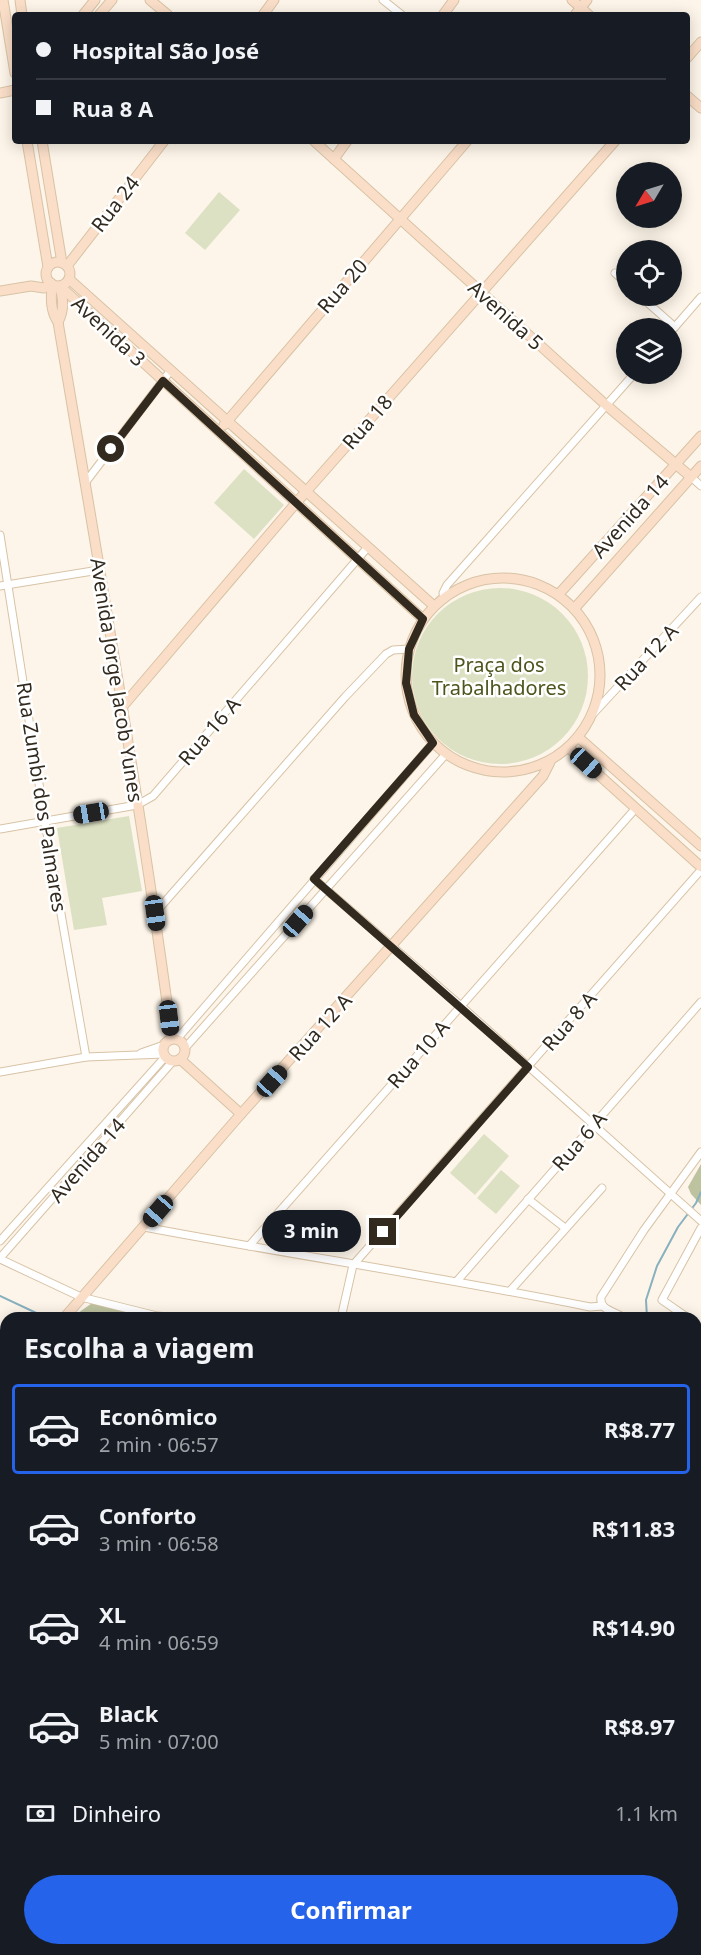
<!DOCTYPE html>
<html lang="pt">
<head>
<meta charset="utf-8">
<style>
  :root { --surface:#171b24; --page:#242831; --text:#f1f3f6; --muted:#9ea1a6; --line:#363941; --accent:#2563eb }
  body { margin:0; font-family:"Noto Sans",sans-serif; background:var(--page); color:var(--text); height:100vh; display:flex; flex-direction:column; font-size:22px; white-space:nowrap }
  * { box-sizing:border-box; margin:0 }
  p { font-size:20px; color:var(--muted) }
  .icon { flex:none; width:33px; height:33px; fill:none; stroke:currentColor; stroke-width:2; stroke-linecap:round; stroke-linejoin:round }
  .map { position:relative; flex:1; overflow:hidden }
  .details { position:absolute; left:0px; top:1312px; width:702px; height:644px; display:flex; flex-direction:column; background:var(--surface); border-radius:18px 18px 0 0; box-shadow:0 3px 15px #0003 }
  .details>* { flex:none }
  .guide { position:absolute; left:12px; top:12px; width:678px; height:132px; border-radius:6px; box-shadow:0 3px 15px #0003; display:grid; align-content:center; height:132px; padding:0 24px; background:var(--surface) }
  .needle { width:39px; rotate:232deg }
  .fabs { position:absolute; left:616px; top:162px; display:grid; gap:12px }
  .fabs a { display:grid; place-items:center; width:66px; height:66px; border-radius:50%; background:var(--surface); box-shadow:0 3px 15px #0003; font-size:30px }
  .end { position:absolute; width:27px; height:27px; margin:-14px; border:8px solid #322a1e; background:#fff; box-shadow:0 0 0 3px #fff }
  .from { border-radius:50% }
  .bubble { position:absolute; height:42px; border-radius:21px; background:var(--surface); box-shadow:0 3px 15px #0003; font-size:20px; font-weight:700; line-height:42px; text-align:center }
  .car { position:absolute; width:18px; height:36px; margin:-18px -9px; border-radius:8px; box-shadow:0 0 4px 2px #0007; background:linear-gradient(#222 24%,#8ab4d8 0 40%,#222 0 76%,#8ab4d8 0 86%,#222 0) }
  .guide b { display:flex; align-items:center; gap:21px; height:57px; font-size:22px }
  .guide b+b { border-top:2px solid var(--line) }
  .guide i { width:15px; height:15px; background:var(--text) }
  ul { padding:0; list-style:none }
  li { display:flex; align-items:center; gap:18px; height:90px; margin:0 12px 9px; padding:0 12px; border:3px solid transparent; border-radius:6px }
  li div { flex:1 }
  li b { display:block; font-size:22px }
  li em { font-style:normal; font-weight:700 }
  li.active { border-color:var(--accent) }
  li>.icon { width:54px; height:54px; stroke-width:1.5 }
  h2 { padding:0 24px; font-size:27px; line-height:72px }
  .pay { display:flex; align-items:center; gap:15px; height:66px; padding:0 24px; font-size:22px }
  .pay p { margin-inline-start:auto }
  .action { display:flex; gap:12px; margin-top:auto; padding:12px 24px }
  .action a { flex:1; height:69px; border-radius:36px; background:var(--accent); color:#fff; font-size:24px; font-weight:700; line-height:69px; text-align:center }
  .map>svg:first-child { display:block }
  .green { fill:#dce1c3 }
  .forest { fill:#bdc29f }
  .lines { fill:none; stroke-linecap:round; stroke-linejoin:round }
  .stream { stroke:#88b0bf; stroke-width:2 }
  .street-casing { stroke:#d8c3a6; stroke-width:9 }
  .secondary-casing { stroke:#d8c3a6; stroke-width:11 }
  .primary-casing { stroke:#ae6d39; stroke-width:13 }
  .street { stroke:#fff; stroke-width:7 }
  .secondary { stroke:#fadec8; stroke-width:9 }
  .primary { stroke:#f6bd91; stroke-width:10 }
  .route { stroke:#322a1e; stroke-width:8 }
  .labels { text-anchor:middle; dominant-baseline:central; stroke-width:5; stroke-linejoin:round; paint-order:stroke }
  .street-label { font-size:20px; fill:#322a1e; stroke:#fff }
  .park-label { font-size:20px; fill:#4e541c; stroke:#fff }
</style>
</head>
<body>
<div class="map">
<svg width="701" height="1955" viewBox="0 0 701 1955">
  <rect width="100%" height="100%" fill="#fdf5e9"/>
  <g class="green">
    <polygon points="219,192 240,210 205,250 185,233"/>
    <polygon points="244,469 284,505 254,539 214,503"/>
    <circle cx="500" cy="676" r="88"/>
    <polygon points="129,816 142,891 102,898 107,925 74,930 57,828"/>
    <polygon points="484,1134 509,1156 475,1195 450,1173"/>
    <polygon points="501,1170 520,1186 496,1214 477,1198"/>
  </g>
  <g class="forest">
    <polygon points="701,1164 701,1205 691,1194 688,1187"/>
    <polygon points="95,1301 120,1307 140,1318 71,1318"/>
  </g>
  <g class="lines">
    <g class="stream">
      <polyline points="0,1296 47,1318"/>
      <polyline points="647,1318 646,1300 657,1266 678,1227 696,1203 701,1192"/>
    </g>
    <defs>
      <g id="street">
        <polyline points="383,0 402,15"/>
        <polyline points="615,273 627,284"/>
        <polyline points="640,296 675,327"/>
        <polyline points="674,328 701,297"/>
        <polyline points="691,477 701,486"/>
        <polyline points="85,483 171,370"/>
        <polyline points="0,535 45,822 86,1057"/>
        <polyline points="0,586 99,570"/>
        <polyline points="444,599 443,593 447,585 634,374"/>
        <polyline points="591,716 701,597"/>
        <polyline points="0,829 137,805 153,796 368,547"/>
        <polyline points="314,879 461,1006 701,1221"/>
        <polyline points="155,913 345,697 386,654 393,650 409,649"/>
        <polyline points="177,1039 433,743"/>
        <polyline points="185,1048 446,754"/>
        <polyline points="141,1053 164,1045"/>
        <polyline points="0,1072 86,1057 164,1054"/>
        <polyline points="528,1199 565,1228"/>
        <path d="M144,1227C292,1255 442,1277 590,1307L603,1306"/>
        <polyline points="0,1241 165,1057"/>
        <polyline points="249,1246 636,808"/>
        <polyline points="0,1258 173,1061"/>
        <polyline points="0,1259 81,1297 157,1316 182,1318"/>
        <polyline points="457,1281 701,1002"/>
        <polyline points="510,1291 602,1188"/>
        <polyline points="341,1318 353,1265 701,870"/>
        <path d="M624,1318C616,1311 599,1311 601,1297L644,1230L701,1152"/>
        <polyline points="688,1318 662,1300 701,1228"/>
        <polyline points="696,1324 701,1328"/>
        <polyline points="696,1755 701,1753"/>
        <polyline points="696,1842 701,1841"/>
        <polyline points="696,1938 701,1936"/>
        <polyline points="527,1950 529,1955"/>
        <polyline points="347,1955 348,1950"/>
        <polyline points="360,1955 375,1950"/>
        <polyline points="645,1955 660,1950"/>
      </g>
      <g id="secondary">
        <polyline points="3,0 15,73"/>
        <polyline points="20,0 22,15"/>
        <polyline points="150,0 168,15"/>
        <polyline points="572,0 589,15"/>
        <polyline points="83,15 95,0"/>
        <polyline points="99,15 112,0"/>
        <polyline points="263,15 274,0"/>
        <polyline points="443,15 454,0"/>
        <polyline points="575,15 587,0"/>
        <polyline points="687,58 701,42"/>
        <polyline points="0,93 15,90"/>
        <polyline points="687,96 701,108"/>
        <polyline points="27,141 48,267"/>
        <polyline points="42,141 62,263"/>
        <polyline points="314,141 606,405 691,477"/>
        <polyline points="334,159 347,141"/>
        <circle cx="58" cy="274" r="12"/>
        <polyline points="67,266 164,141"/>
        <polyline points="69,279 434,606"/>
        <path d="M52,284C51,297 50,311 58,322C98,561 140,799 172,1039"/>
        <polyline points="60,286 423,619"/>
        <polyline points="0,291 31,286 44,288 51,283"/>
        <path d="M58,322C64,312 64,297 59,287"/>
        <polyline points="224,425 467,141"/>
        <circle cx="503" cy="675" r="97"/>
        <polyline points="558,595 701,436"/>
        <polyline points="574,609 701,466"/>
        <polyline points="123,706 296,503 615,141"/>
        <polyline points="578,737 701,846"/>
        <polyline points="569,748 701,867"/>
        <circle cx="174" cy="1050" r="11"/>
        <polyline points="180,1059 241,1114"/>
        <polyline points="64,1318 241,1114 543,776 550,762"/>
        <polyline points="696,1573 701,1577"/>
      </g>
      <g id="primary">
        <polyline points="0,1455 6,1455"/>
        <polyline points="696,1557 701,1560"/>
      </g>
    </defs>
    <use href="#street" class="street-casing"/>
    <use href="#secondary" class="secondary-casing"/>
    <use href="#primary" class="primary-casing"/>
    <use href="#street" class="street"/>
    <use href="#secondary" class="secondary"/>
    <use href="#primary" class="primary"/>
  </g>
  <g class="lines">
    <polyline class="route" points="111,449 163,381 423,619 409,649 406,683 414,715 433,743 314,879 528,1067 383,1232"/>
  </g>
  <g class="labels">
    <g class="street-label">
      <text transform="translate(115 204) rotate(-52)">Rua 24</text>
      <text transform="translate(342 286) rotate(-49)">Rua 20</text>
      <text transform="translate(506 315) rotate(42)">Avenida 5</text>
      <text transform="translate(109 331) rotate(43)">Avenida 3</text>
      <text transform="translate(367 422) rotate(-49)">Rua 18</text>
      <text transform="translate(630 516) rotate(-48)">Avenida 14</text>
      <text transform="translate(646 657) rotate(-47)">Rua 12 A</text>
      <text transform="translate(117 680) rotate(81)">Avenida Jorge Jacob Yunes</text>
      <text transform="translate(209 731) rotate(-49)">Rua 16 A</text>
      <text transform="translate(42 797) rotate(81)">Rua Zumbi dos Palmares</text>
      <text transform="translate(569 1021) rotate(-49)">Rua 8 A</text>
      <text transform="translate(320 1027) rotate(-48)">Rua 12 A</text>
      <text transform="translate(418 1054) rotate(-49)">Rua 10 A</text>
      <text transform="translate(579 1141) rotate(-49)">Rua 6 A</text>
      <text transform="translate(87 1160) rotate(-49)">Avenida 14</text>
    </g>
    <g class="park-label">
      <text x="499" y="664">Praça dos<tspan x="499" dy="23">Trabalhadores</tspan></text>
    </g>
  </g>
</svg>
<div class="fabs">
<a><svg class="needle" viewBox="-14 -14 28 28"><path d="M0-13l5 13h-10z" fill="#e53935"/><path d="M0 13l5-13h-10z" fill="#9ea1a6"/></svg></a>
<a><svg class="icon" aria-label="locate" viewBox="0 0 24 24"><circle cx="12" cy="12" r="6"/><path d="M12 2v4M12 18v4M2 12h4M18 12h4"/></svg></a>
<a><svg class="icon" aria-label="layers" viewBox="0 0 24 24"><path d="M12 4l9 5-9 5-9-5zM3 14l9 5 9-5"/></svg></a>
</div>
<i class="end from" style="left:111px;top:449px"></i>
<i class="end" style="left:383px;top:1232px"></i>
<div class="bubble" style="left:262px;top:1210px;width:99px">3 min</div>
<i class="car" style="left:586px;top:763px;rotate:132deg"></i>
<i class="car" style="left:91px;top:813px;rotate:260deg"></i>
<i class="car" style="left:155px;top:913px;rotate:172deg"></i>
<i class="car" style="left:298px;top:921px;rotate:41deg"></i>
<i class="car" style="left:169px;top:1018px;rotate:173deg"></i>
<i class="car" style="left:272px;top:1081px;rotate:42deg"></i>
<i class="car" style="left:158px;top:1211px;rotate:221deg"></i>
<div class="guide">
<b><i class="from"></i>Hospital São José</b>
<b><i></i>Rua 8 A</b>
</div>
<section class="details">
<h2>Escolha a viagem</h2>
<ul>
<li class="active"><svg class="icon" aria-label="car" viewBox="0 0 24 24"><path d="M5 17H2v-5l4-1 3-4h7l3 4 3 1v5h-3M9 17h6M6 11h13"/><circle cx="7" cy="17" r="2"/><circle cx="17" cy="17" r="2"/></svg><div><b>Econômico</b><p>2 min · 06:57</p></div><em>R$8.77</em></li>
<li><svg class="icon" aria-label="car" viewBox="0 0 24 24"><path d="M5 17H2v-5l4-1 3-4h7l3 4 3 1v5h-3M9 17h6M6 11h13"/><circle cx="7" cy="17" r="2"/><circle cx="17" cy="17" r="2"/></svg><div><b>Conforto</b><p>3 min · 06:58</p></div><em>R$11.83</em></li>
<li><svg class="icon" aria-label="car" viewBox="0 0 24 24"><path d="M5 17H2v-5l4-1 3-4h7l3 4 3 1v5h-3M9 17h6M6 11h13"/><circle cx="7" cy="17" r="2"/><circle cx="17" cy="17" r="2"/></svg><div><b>XL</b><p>4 min · 06:59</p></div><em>R$14.90</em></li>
<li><svg class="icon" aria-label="car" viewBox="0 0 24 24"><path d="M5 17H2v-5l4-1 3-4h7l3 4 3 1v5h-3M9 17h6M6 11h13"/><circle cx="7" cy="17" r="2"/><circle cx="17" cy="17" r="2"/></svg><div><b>Black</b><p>5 min · 07:00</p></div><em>R$8.97</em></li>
</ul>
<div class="pay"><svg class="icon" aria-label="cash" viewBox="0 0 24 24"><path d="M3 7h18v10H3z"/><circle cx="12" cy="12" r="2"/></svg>Dinheiro<p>1.1 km</p></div>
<div class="action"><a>Confirmar</a></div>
</section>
</div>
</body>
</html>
